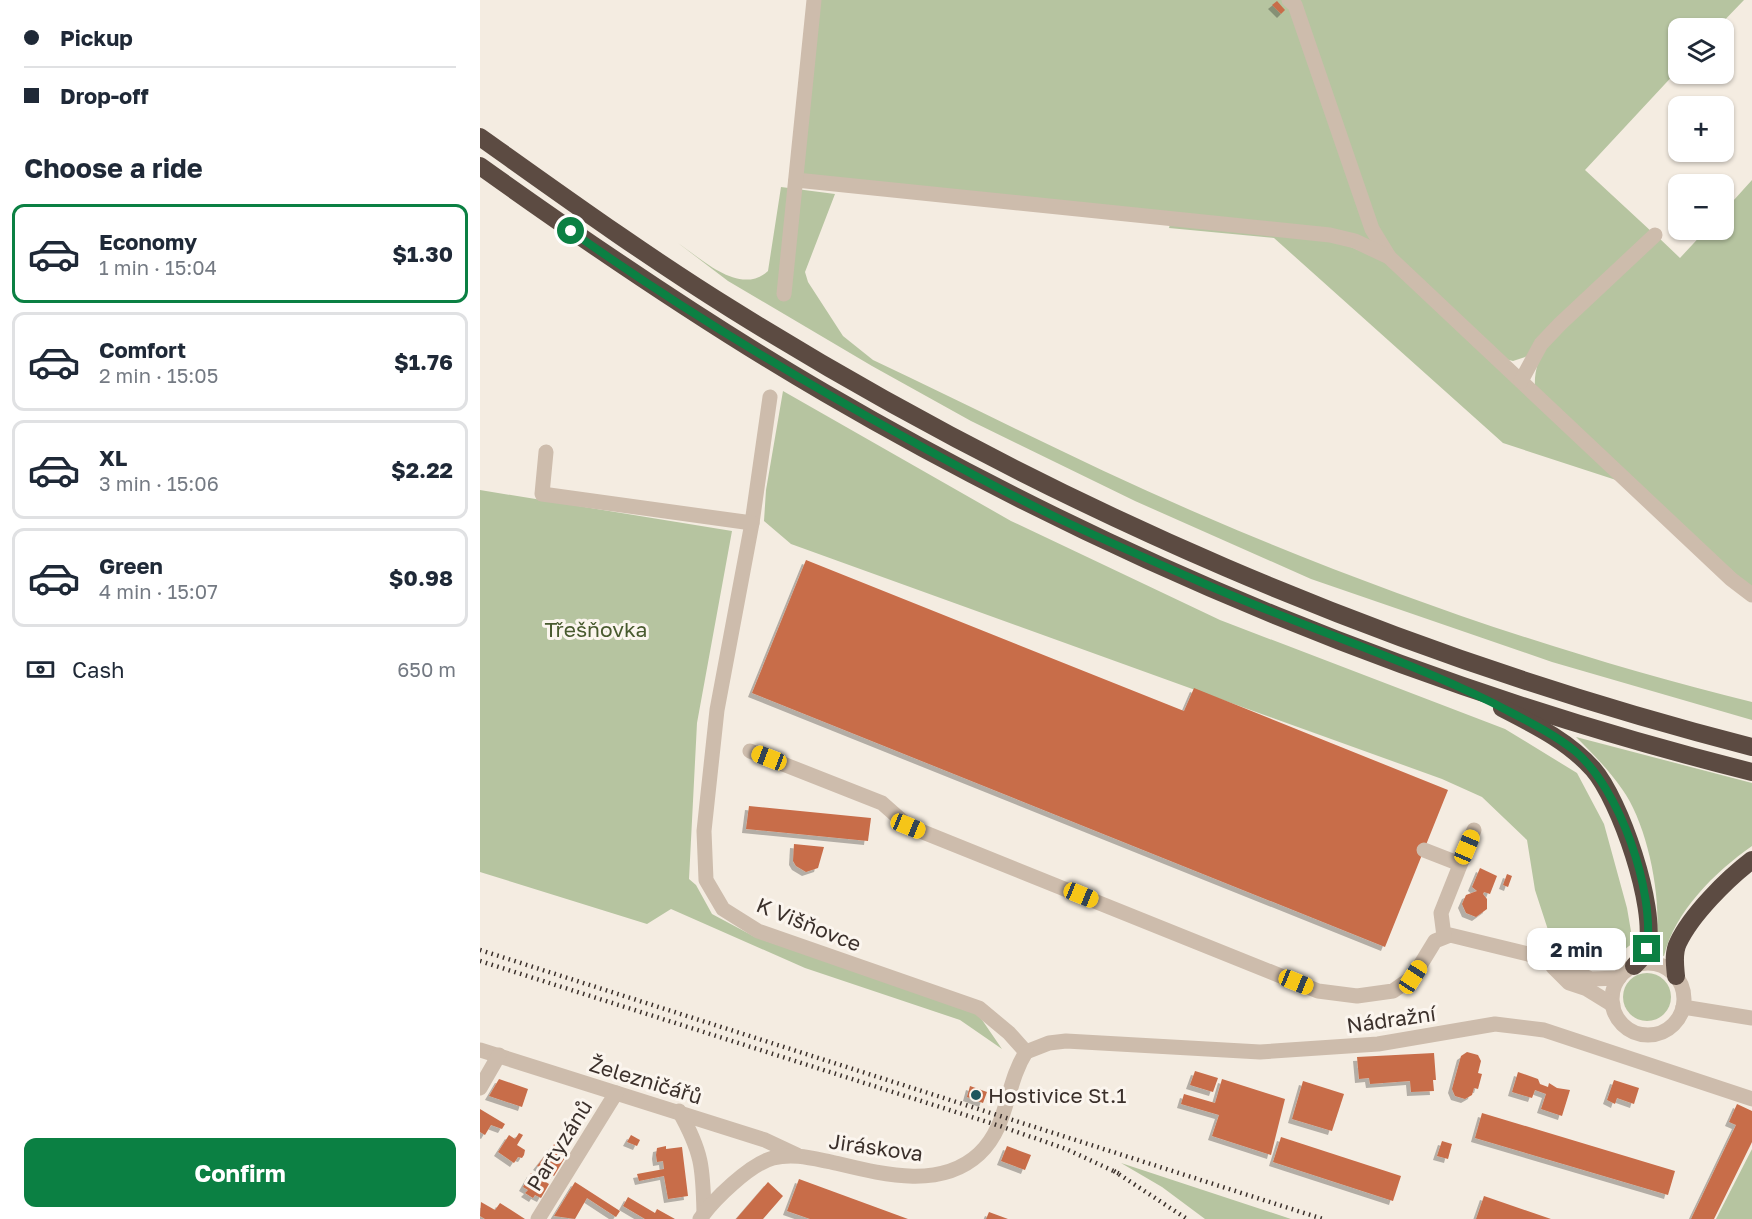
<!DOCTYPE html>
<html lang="en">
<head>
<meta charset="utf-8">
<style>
  :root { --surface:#fff; --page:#f6f6f7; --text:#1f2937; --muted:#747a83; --line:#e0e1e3; --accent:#0b8043 }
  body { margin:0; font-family:"Golos Text",sans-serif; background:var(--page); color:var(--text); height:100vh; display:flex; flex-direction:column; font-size:22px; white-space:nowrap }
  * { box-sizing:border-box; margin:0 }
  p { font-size:20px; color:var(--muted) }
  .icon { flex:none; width:33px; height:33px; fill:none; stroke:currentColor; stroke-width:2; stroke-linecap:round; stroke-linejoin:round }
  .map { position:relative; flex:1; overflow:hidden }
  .drawer { display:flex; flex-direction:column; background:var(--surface); width:480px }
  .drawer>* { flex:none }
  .guide { display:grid; align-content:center; height:132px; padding:0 24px; background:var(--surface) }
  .controls { position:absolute; left:1188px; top:18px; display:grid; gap:12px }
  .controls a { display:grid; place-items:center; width:66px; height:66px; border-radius:12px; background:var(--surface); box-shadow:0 2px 4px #0004; font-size:30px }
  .end { position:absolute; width:27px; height:27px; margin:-14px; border:8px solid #0b8043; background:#fff; box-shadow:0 0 0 3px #fff }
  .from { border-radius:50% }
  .bubble { position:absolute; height:42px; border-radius:12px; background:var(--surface); box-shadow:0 2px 4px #0004; font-size:20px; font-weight:700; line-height:42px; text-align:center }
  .car { position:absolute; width:18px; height:36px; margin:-18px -9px; border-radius:8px; box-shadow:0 0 4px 2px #0007; background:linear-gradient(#f5c518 24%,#345 0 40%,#f5c518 0 76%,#345 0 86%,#f5c518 0) }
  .guide b { display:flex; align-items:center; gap:21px; height:57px; font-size:22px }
  .guide b+b { border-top:2px solid var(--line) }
  .guide i { width:15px; height:15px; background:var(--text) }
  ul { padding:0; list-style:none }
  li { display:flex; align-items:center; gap:18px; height:99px; margin:0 12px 9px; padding:0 12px; border:3px solid var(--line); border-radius:12px }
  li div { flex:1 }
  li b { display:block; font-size:22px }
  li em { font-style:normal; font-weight:700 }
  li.on { border-color:var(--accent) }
  li>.icon { width:54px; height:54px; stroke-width:1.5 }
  h2 { padding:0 24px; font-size:27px; line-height:72px }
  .pay { display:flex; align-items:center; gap:15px; height:66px; padding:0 24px; font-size:22px }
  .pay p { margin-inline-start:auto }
  .button { display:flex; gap:12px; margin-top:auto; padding:12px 24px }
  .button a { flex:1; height:69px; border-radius:12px; background:var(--accent); color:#fff; font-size:24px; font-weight:700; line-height:69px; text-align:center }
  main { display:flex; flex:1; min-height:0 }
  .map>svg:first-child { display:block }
  .green { fill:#b6c4a0 }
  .building { fill:#c86d4a; filter:url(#shadow) }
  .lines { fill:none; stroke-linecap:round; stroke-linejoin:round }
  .minor { stroke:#cdbcac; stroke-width:15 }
  .highway { stroke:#5c4b42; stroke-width:18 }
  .rail { stroke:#3b302b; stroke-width:4.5; stroke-dasharray:1.5 4.5; stroke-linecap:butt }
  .route { stroke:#0b8043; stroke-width:8 }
  .poi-dot { fill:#1f575e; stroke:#fbf5ee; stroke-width:2 }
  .labels { text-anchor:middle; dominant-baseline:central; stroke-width:6; stroke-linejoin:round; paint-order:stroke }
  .park-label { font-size:21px; fill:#485a2e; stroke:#fbf5ee }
  .street-label { font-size:21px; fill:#3b302b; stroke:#fbf5ee }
  .poi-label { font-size:21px; fill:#3b302b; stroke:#fbf5ee; text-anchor:start }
</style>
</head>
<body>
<main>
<section class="drawer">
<div class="guide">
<b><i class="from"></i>Pickup</b>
<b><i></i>Drop-off</b>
</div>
<h2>Choose a ride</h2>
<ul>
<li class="on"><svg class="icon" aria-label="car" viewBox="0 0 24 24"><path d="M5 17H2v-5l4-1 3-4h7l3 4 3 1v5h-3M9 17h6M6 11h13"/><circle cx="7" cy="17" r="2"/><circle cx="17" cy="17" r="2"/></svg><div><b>Economy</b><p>1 min · 15:04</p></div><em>$1.30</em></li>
<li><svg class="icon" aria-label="car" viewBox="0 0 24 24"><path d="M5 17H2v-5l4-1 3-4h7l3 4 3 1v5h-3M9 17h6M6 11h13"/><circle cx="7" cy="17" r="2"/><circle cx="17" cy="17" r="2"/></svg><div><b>Comfort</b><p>2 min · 15:05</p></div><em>$1.76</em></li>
<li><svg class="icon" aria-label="car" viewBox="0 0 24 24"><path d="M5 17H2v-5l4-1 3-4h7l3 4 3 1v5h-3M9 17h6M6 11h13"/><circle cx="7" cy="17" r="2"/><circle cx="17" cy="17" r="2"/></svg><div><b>XL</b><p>3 min · 15:06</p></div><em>$2.22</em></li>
<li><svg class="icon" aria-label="car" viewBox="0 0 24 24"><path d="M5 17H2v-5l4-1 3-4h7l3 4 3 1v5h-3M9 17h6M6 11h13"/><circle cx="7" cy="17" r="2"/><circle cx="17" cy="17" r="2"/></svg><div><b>Green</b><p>4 min · 15:07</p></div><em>$0.98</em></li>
</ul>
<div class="pay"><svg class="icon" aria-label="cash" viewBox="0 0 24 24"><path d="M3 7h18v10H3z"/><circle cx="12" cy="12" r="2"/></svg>Cash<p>650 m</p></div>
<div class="button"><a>Confirm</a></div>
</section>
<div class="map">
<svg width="1272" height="1219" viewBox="0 0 1272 1219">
  <defs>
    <filter id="shadow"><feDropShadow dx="-4" dy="4" stdDeviation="0" flood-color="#0004"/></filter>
  </defs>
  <rect width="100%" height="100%" fill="#f4ece1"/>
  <g class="green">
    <polygon points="339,0 1264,0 1237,28 1198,28 1198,70 1105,170 1173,233 1048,356 1033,361 1025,359 895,244 321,175"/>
    <path d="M1272,180V589L1055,388C1054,371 1058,361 1066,346L1178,237L1200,258L1226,230H1244V211Z"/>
    <path d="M301,187L355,194L325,272L328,282L363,336L393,360C503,412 612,468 724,516C901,592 1085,656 1272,702V720L1072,662L831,579L655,501L491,421L392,366L248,281L198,243C223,260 260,296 288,271Z"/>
    <polygon points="690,224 854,240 905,261 1136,480 1023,443 794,238 689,228"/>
    <polygon points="303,391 531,521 740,620 1025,729 1097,773 1124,824 1147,908 1153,943 1132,959 1102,956 1070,936 1055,890 1047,840 1002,797 962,779 311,544 284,521 286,490"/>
    <polygon points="0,490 252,531 217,723 209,879 216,885 232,914 275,937 498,1014 522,1049 480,1020 325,968 191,909 167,924 0,872"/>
    <path d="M1096,737L1272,783V846C1235,872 1195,911 1184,956L1174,953C1185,909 1169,826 1142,789C1129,770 1112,753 1096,737Z"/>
    <circle cx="1167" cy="997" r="24"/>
    <polygon points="1272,1149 1272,1219 1236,1219"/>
    <polygon points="641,1163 811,1219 725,1219 682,1187"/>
  </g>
  <g class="building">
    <polygon points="797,1 805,10 801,14 792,5"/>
    <polygon points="326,560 704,711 714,688 968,790 905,947 272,693"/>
    <polygon points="269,806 391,818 388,841 266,829"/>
    <polygon points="314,844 344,847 338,868 326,872 316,866 313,861"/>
    <polygon points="1000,868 1017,876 1010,894 1004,892 1003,894 1007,899 1007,909 996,917 986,913 982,904 986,895 997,891 992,887"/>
    <polygon points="1027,874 1032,876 1028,887 1023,885"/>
    <polygon points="987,1052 998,1055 1001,1061 998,1073 1002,1074 998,1089 994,1088 992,1095 985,1099 975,1096 972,1089 981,1056"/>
    <polygon points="954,1053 956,1080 953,1080 954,1091 931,1092 930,1081 890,1084 889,1078 879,1079 877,1057"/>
    <polygon points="715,1071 738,1078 733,1092 710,1085"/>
    <polygon points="1038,1072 1058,1079 1060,1084 1068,1087 1069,1083 1077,1088 1090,1090 1082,1116 1061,1109 1066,1094 1055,1090 1052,1098 1032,1092"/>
    <polygon points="19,1079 48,1089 42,1107 9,1096"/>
    <polygon points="742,1079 805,1099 791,1155 732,1136 739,1115 701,1104 704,1094 735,1103"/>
    <polygon points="1134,1080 1159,1088 1154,1104 1137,1098 1135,1104 1127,1100"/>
    <polygon points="823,1081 864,1094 852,1131 812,1119"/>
    <polygon points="490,1086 507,1092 503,1103 487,1097"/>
    <polygon points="1257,1104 1272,1111 1272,1142 1234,1219 1211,1219 1256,1125 1249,1122"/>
    <polygon points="0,1109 25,1124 22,1129 11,1125 5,1135 0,1132"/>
    <polygon points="1002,1113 1195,1171 1188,1195 995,1138"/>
    <polygon points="39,1133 43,1135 37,1145 45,1150 44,1155 42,1158 38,1157 34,1163 18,1152 29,1135 35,1139"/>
    <polygon points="151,1135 160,1140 157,1146 147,1142"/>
    <polygon points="801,1137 921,1176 913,1201 793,1162"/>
    <polygon points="962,1141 972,1144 968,1159 957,1156"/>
    <polygon points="75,1143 89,1151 74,1176 57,1166"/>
    <polygon points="186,1146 186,1149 202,1147 208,1196 188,1199 184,1176 159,1181 157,1174 184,1169 183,1161 177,1162 176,1155 177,1148"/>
    <polygon points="527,1146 551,1155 545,1170 521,1161"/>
    <polygon points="51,1173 69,1184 61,1198 55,1195 53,1198 45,1193 48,1190 43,1187"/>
    <polygon points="319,1179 428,1219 330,1219 307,1211"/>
    <polygon points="95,1182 140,1211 136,1217 107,1198 95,1219 74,1216"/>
    <polygon points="288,1182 303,1196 283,1219 256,1219"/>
    <polygon points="1004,1196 1071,1219 996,1219"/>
    <polygon points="148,1197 175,1213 177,1209 195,1219 165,1219 143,1206"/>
    <polygon points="1,1202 15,1210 20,1203 45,1219 5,1219 0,1216"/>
    <polygon points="509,1212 528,1219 506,1219"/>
  </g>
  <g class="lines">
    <g class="minor">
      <polyline points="809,0 815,5 892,229 909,257"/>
      <polyline points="316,180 850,235 875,241 909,257 1251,579 1272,595"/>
      <polyline points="304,294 334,0"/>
      <polyline points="1041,381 1061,344 1080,324 1175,235"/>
      <polyline points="290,397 272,523 237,710 224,831 226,880 243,909 278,931 499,1008 529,1033 546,1052"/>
      <polyline points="66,452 62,494 272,523"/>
      <polyline points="270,751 402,803 428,826 838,991 877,996 913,991 933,977 955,941 970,935 1048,954 1111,979 1139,978"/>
      <polyline points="944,850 980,864"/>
      <polyline points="964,936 961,913 994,830"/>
      <circle cx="1168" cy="999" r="36"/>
      <polyline points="1073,967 1089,983 1107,989 1133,1005"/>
      <polyline points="1203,1007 1272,1018"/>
      <polyline points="0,1050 285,1140 317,1155"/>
      <polyline points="546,1052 569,1043 586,1041 780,1052 898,1044 1015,1024 1064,1030 1272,1099"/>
      <polyline points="0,1088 19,1055"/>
      <path d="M199,1111C222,1152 223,1167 224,1213"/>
      <polyline points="58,1219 136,1093"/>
      <path d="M220,1219C233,1200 270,1164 293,1158C313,1153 331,1158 351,1162C398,1173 459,1191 499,1154C529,1126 525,1085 546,1052"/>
    </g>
    <g class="highway">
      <path d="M0,137C83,196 166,256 253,310C567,506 913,655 1272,747"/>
      <path d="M0,166C112,246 226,324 345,393C633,561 948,691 1272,772"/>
      <path d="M1022,708C1055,725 1088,741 1113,769C1140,800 1177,908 1167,947C1166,954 1160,960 1154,966"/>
      <path d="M1196,976C1195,965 1193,953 1198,943C1211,915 1247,879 1272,860"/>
    </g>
    <g class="rail">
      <polyline points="0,950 843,1219"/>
      <polyline points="0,961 520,1126 586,1149 640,1174"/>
      <polyline points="634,1171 707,1219"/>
    </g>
  </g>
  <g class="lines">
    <path class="route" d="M91,231C198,307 311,375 426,438C479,467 533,497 588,523C633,544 679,564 725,584C820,626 920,657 1013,703C1041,718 1070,731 1095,751C1140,789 1175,891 1167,949"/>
  </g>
  <circle class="poi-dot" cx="496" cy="1095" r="6"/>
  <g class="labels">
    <g class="park-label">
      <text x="116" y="629">Třešňovka</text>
    </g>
    <g class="street-label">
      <text transform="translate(329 924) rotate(22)">K Višňovce</text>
      <text transform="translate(911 1019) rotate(-8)">Nádražní</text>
      <text transform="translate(166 1080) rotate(17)">Železničářů</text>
      <text transform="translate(79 1145) rotate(-58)">Partyzánů</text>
      <text transform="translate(396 1147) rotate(8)">Jiráskova</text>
    </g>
    <g class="poi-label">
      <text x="508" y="1095">Hostivice St.1</text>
    </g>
  </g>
</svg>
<div class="controls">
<a><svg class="icon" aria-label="layers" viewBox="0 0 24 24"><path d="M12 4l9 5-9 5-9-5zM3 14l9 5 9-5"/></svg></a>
<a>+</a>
<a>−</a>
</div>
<i class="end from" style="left:91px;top:231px"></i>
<i class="end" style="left:1167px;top:949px"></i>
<div class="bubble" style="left:1047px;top:928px;width:99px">2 min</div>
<i class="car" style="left:289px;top:758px;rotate:291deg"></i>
<i class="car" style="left:428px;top:826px;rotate:112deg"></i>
<i class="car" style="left:987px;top:847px;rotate:23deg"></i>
<i class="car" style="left:601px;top:895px;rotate:112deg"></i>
<i class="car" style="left:933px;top:977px;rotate:33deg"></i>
<i class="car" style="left:816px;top:982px;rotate:112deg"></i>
</div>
</main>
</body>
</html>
